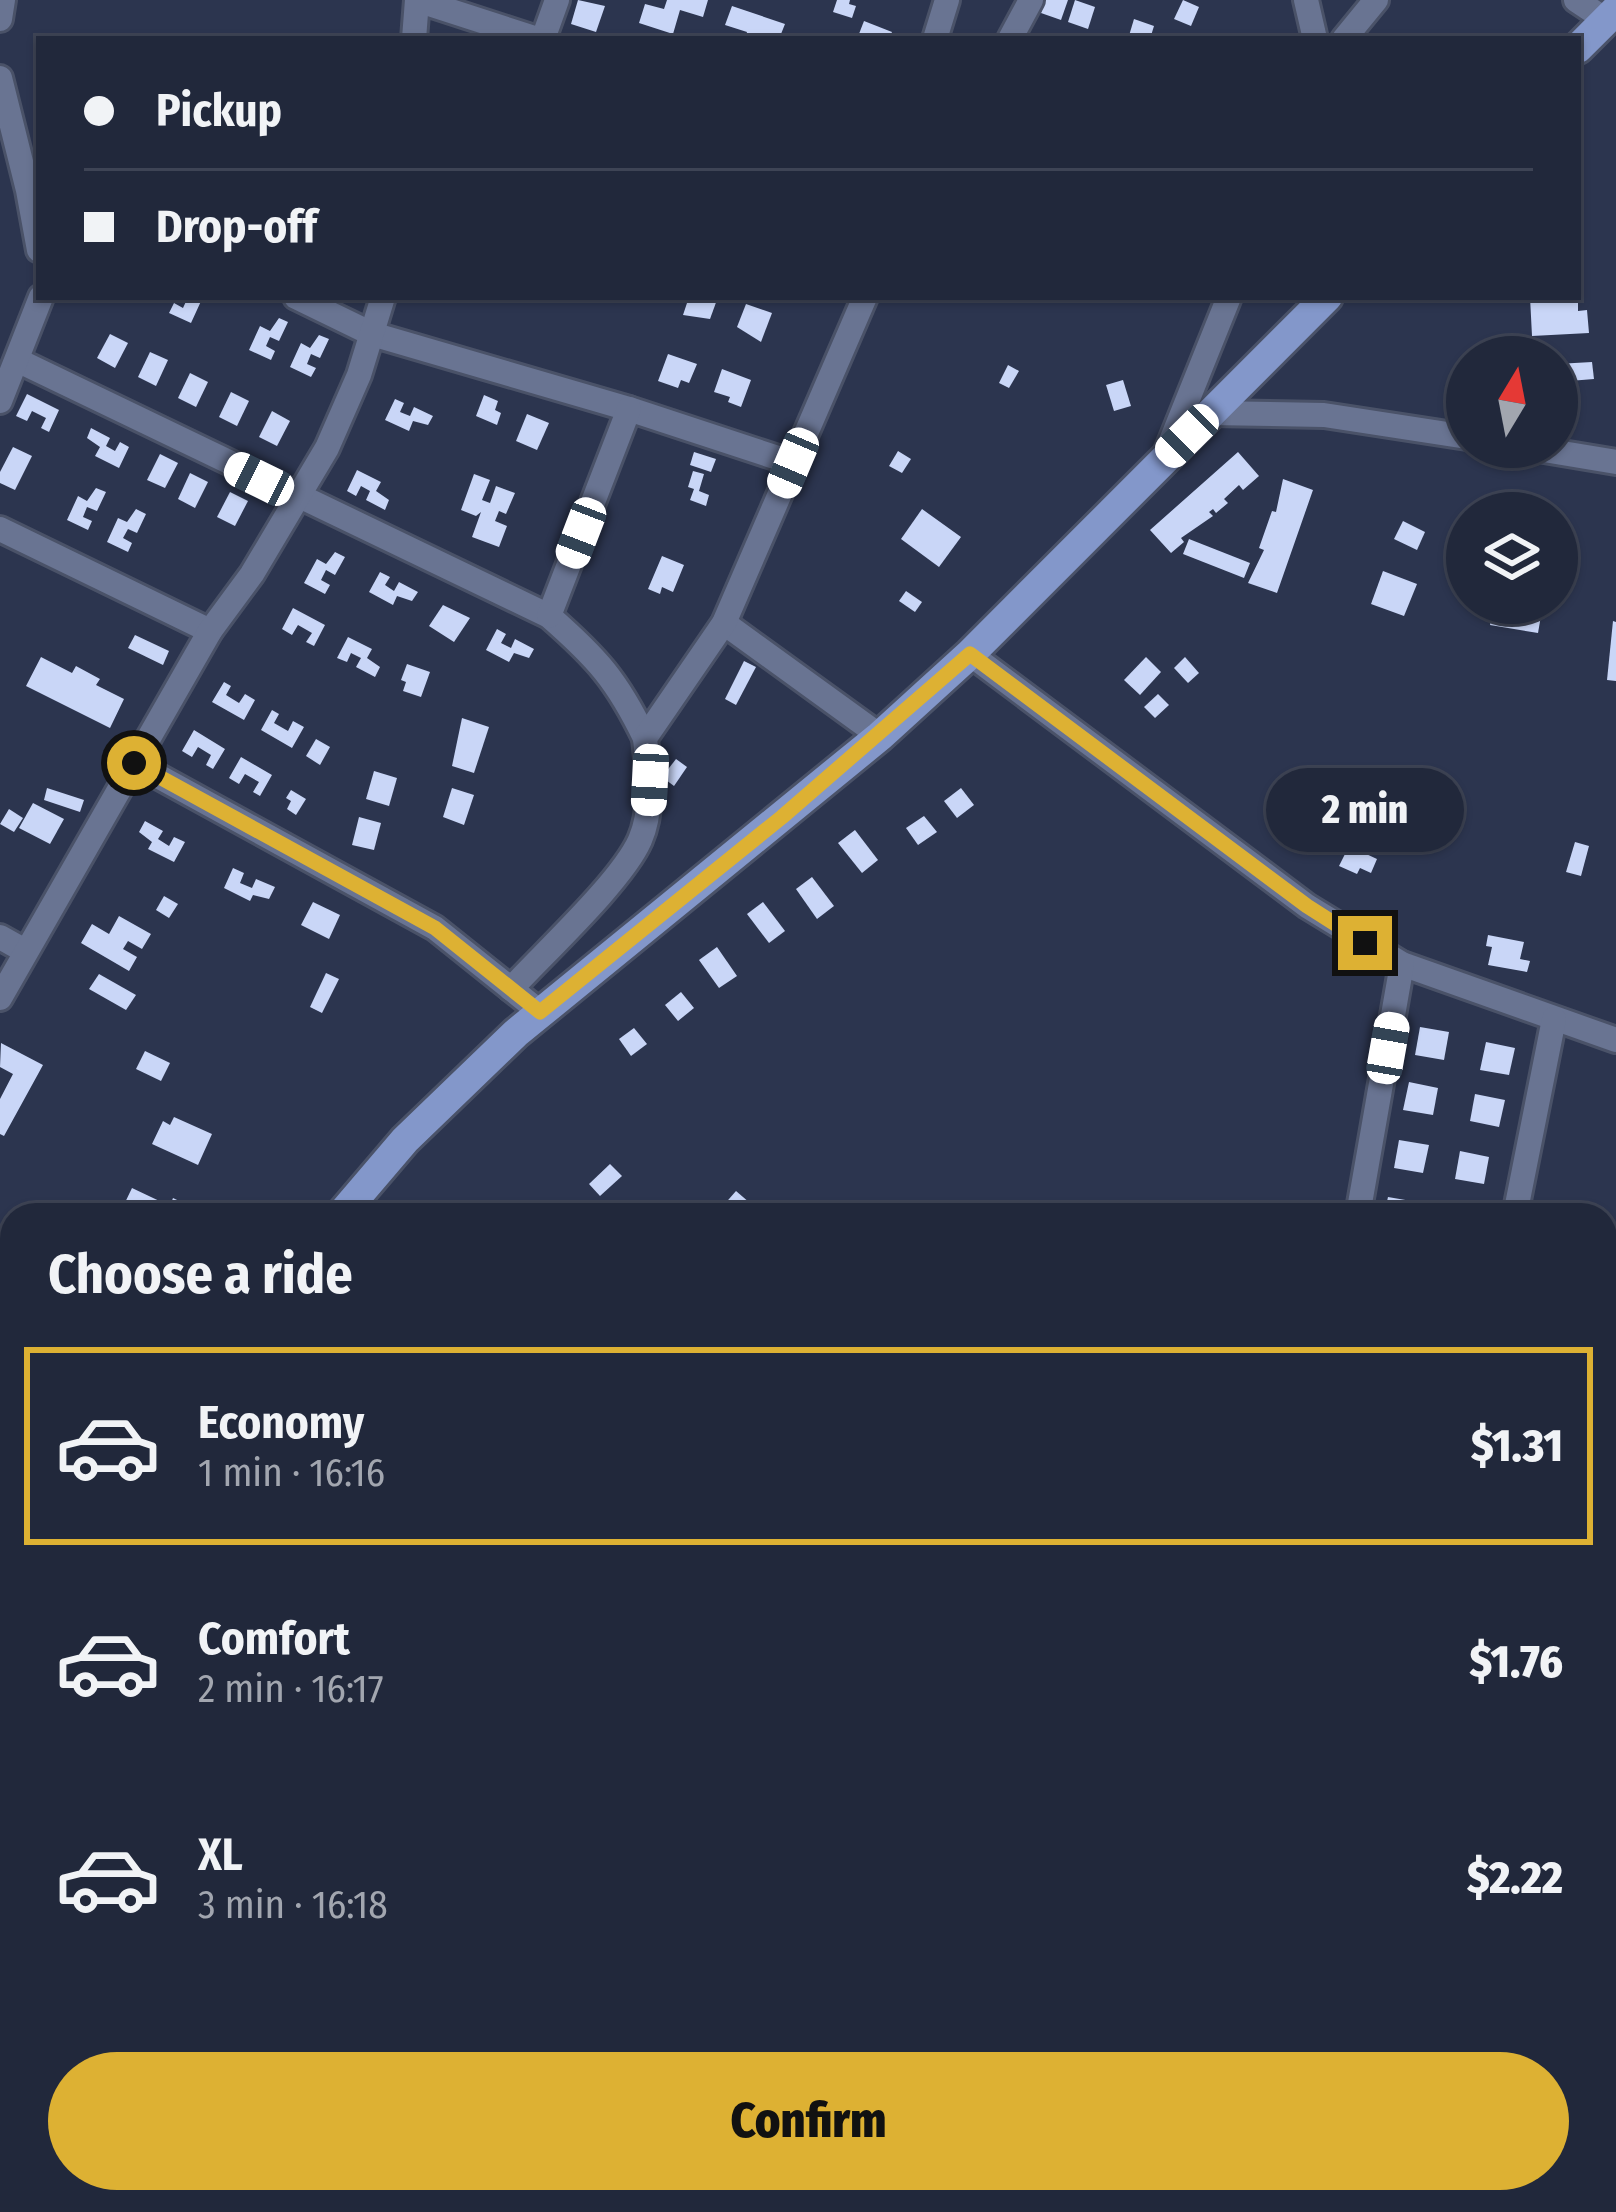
<!DOCTYPE html>
<html lang="en">
<head>
<meta charset="utf-8">
<style>
  :root { --surface:#21283b; --page:#293042; --text:#f1f3f6; --muted:#a2a6af; --line:#3e4455; --accent:#ddb133 }
  body { margin:0; font-family:"Fira Sans Condensed",sans-serif; background:var(--page); color:var(--text); height:100vh; display:flex; flex-direction:column; font-size:45px; white-space:nowrap }
  * { box-sizing:border-box; margin:0 }
  p { font-size:39px; color:var(--muted) }
  .icon { flex:none; width:66px; height:66px; fill:none; stroke:currentColor; stroke-width:2; stroke-linecap:round; stroke-linejoin:round }
  .map { position:relative; flex:1; overflow:hidden }
  .panel { position:absolute; left:0px; top:1203px; width:1617px; height:1011px; display:flex; flex-direction:column; background:var(--surface); border-radius:36px 36px 0 0; box-shadow:0 3px 9px #0004,0 0 0 3px var(--line) }
  .panel>* { flex:none }
  .hud { position:absolute; left:36px; top:36px; width:1545px; height:264px; border-radius:0px; box-shadow:0 3px 9px #0004,0 0 0 3px var(--line); display:grid; align-content:center; height:264px; padding:0 48px; background:var(--surface) }
  .needle { width:78px; rotate:10deg }
  .controls { position:absolute; left:1446px; top:336px; display:grid; gap:24px }
  .controls a { display:grid; place-items:center; width:132px; height:132px; border-radius:50%; background:var(--surface); box-shadow:0 3px 9px #0004,0 0 0 3px var(--line); font-size:60px }
  .end { position:absolute; width:54px; height:54px; margin:-27px; border:15px solid #ddb133; background:#111; box-shadow:0 0 0 6px #111 }
  .from { border-radius:50% }
  .bubble { position:absolute; height:84px; border-radius:42px; background:var(--surface); box-shadow:0 3px 9px #0004,0 0 0 3px var(--line); font-size:39px; font-weight:800; line-height:84px; text-align:center }
  .car { position:absolute; width:36px; height:72px; margin:-36px -18px; border-radius:15px; box-shadow:0 0 9px 3px #0007; background:linear-gradient(#fff 24%,#345 0 40%,#fff 0 76%,#345 0 86%,#fff 0) }
  .hud b { display:flex; align-items:center; gap:42px; height:114px; font-size:45px }
  .hud b+b { border-top:3px solid var(--line) }
  .hud i { width:30px; height:30px; background:var(--text) }
  ul { padding:0; list-style:none }
  li { display:flex; align-items:center; gap:36px; height:198px; margin:0 24px 18px; padding:0 24px; border:6px solid transparent; border-radius:0px }
  li div { flex:1 }
  li b { display:block; font-size:45px }
  li em { font-style:normal; font-weight:800 }
  li.current { border-color:var(--accent) }
  li>.icon { width:108px; height:108px; stroke-width:1.5 }
  h2 { padding:0 48px; font-size:54px; line-height:144px }
  .action { display:flex; gap:24px; margin-top:auto; padding:24px 48px }
  .action a { flex:1; height:138px; border-radius:72px; background:var(--accent); color:#111; font-size:48px; font-weight:800; line-height:138px; text-align:center }
  .map>svg:first-child { display:block }
  .building { fill:#c9d6f7 }
  .lines { fill:none; stroke-linecap:round; stroke-linejoin:round }
  .minor-casing { stroke:#4a5268; stroke-width:30 }
  .major-casing { stroke:#4a5268; stroke-width:36 }
  .minor { stroke:#697492; stroke-width:24 }
  .major { stroke:#8397ca; stroke-width:30 }
  .route { stroke:#ddb133; stroke-width:15 }
</style>
</head>
<body>
<div class="map">
<svg width="1616" height="2212" viewBox="0 0 1616 2212">
  <rect width="100%" height="100%" fill="#2c354f"/>
  <g class="building">
    <polygon points="578,0 605,6 596,32 571,24"/>
    <polygon points="667,0 708,0 703,17 680,10 673,34 639,23 645,4 664,9"/>
    <polygon points="837,0 850,0 849,4 856,6 852,18 833,12"/>
    <polygon points="1045,0 1068,0 1061,20 1041,13"/>
    <polygon points="1075,0 1095,7 1088,29 1068,22"/>
    <polygon points="1183,0 1199,7 1191,26 1174,19"/>
    <polygon points="732,6 785,24 779,39 764,34 762,39 745,39 747,32 725,25"/>
    <polygon points="1134,19 1154,26 1150,39 1128,39"/>
    <polygon points="864,21 892,32 889,39 857,39"/>
    <polygon points="188,297 202,299 191,323 169,313 174,303 183,308"/>
    <polygon points="689,297 718,297 710,319 683,315"/>
    <polygon points="1530,297 1578,297 1578,311 1587,310 1589,333 1532,336"/>
    <polygon points="746,304 772,313 761,342 737,327"/>
    <polygon points="279,318 288,322 279,341 270,337 266,346 275,351 271,360 249,350 260,326 270,331"/>
    <polygon points="110,334 128,343 115,368 97,358"/>
    <polygon points="319,335 329,339 320,358 311,354 307,364 316,368 311,377 290,367 301,343 310,348"/>
    <polygon points="150,352 168,360 156,386 138,377"/>
    <polygon points="668,354 697,364 689,383 681,380 678,388 658,381"/>
    <polygon points="1592,362 1594,379 1557,382 1557,364"/>
    <polygon points="1008,365 1019,371 1009,388 999,383"/>
    <polygon points="722,369 751,380 741,407 728,402 730,397 714,392"/>
    <polygon points="190,373 208,382 196,407 178,398"/>
    <polygon points="1123,380 1131,406 1114,411 1106,385"/>
    <polygon points="231,392 249,401 237,426 219,417"/>
    <polygon points="27,394 59,410 49,432 41,428 46,418 32,411 27,421 16,416"/>
    <polygon points="484,395 498,401 495,410 501,413 497,425 476,416"/>
    <polygon points="395,399 404,403 400,412 410,416 414,407 433,416 428,425 413,421 409,431 385,420"/>
    <polygon points="272,411 290,421 277,446 259,437"/>
    <polygon points="527,414 549,423 537,450 516,441"/>
    <polygon points="91,428 110,438 106,446 115,451 120,442 129,447 119,468 95,456 100,447 87,438"/>
    <polygon points="13,447 32,456 15,490 0,483 0,472"/>
    <polygon points="898,451 911,459 902,473 889,466"/>
    <polygon points="694,452 716,459 711,472 690,465"/>
    <polygon points="1238,452 1259,476 1243,490 1239,485 1224,499 1228,503 1216,513 1213,509 1209,512 1213,516 1181,538 1184,542 1171,553 1150,530"/>
    <polygon points="160,454 178,463 165,488 147,480"/>
    <polygon points="357,470 381,482 376,491 389,500 385,510 366,500 370,491 361,486 356,496 347,491"/>
    <polygon points="693,471 704,474 699,491 709,495 706,506 690,500 694,489 688,487"/>
    <polygon points="190,473 208,482 195,508 178,499"/>
    <polygon points="474,474 490,480 482,500 490,503 496,486 515,493 506,514 499,511 495,521 507,526 499,547 472,537 481,512 476,516 461,510"/>
    <polygon points="1283,479 1313,490 1277,593 1248,583 1264,550 1259,548 1272,511 1276,512"/>
    <polygon points="96,488 106,492 97,511 87,507 83,517 92,521 88,530 67,520 78,496 87,501"/>
    <polygon points="230,492 248,501 235,526 217,517"/>
    <polygon points="136,509 146,514 137,533 128,529 123,538 132,543 128,552 107,542 118,518 127,522"/>
    <polygon points="922,509 961,537 939,567 901,539"/>
    <polygon points="1403,521 1425,532 1417,550 1394,539"/>
    <polygon points="1189,539 1250,563 1244,578 1183,554"/>
    <polygon points="335,552 345,557 335,575 326,570 321,580 330,585 325,594 304,583 317,559 326,564"/>
    <polygon points="662,556 684,565 673,592 662,587 660,594 648,589"/>
    <polygon points="1383,571 1417,584 1404,616 1371,604"/>
    <polygon points="380,572 390,577 385,585 394,591 399,582 418,592 412,601 397,596 393,605 369,592"/>
    <polygon points="906,591 922,602 915,612 899,601"/>
    <polygon points="1494,603 1542,610 1538,633 1490,625"/>
    <polygon points="443,605 470,618 454,642 429,626"/>
    <polygon points="293,608 325,625 314,646 306,642 312,633 298,625 292,635 282,629"/>
    <polygon points="1613,621 1616,622 1616,681 1607,680"/>
    <polygon points="497,629 506,634 501,643 511,648 515,639 534,649 529,658 514,653 509,662 486,650"/>
    <polygon points="135,635 169,651 163,665 128,648"/>
    <polygon points="348,637 372,649 367,658 380,667 375,677 356,667 361,658 351,653 347,662 337,658"/>
    <polygon points="41,657 72,673 76,666 100,679 96,685 124,699 110,728 26,686"/>
    <polygon points="1146,657 1161,672 1140,695 1124,680"/>
    <polygon points="1185,657 1199,673 1188,683 1174,668"/>
    <polygon points="744,661 756,667 736,705 725,699"/>
    <polygon points="407,664 430,672 421,697 403,691 406,682 401,680"/>
    <polygon points="224,682 231,686 226,695 239,703 245,694 255,700 244,720 212,702"/>
    <polygon points="1158,694 1169,705 1155,718 1144,707"/>
    <polygon points="272,710 279,714 274,723 288,731 293,721 304,727 292,748 261,730"/>
    <polygon points="462,718 489,727 474,773 452,766"/>
    <polygon points="194,730 225,749 213,769 206,765 211,755 198,747 192,757 182,751"/>
    <polygon points="316,739 330,747 320,765 306,756"/>
    <polygon points="241,757 272,775 260,796 253,792 259,782 245,774 239,784 229,778"/>
    <polygon points="676,759 687,767 674,786 662,777"/>
    <polygon points="374,771 397,778 389,806 366,799"/>
    <polygon points="1407,784 1426,790 1424,796 1430,798 1432,792 1457,801 1442,831 1434,838 1418,832 1420,827 1395,818"/>
    <polygon points="47,788 84,800 80,812 44,800"/>
    <polygon points="452,788 474,795 464,825 443,817"/>
    <polygon points="961,788 974,805 957,818 944,801"/>
    <polygon points="291,790 306,799 296,815 287,809 291,801 286,798"/>
    <polygon points="33,803 64,819 50,844 19,828"/>
    <polygon points="9,809 23,818 14,832 0,824"/>
    <polygon points="924,816 937,832 918,845 906,828"/>
    <polygon points="359,817 381,823 374,850 352,845"/>
    <polygon points="145,821 163,831 158,839 169,846 174,837 185,842 174,862 148,849 152,842 139,832"/>
    <polygon points="855,830 878,860 862,873 838,843"/>
    <polygon points="1575,842 1589,846 1581,876 1566,872"/>
    <polygon points="1349,846 1377,859 1371,873 1360,868 1357,874 1339,866"/>
    <polygon points="233,868 244,873 240,883 252,888 256,879 275,887 269,899 253,895 250,901 224,888"/>
    <polygon points="812,877 834,906 817,919 796,889"/>
    <polygon points="164,896 178,904 169,918 156,910"/>
    <polygon points="313,902 340,915 329,939 301,925"/>
    <polygon points="763,902 785,931 769,943 747,914"/>
    <polygon points="119,916 151,934 142,949 128,941 123,949 137,957 129,971 81,943 92,924 109,934"/>
    <polygon points="1488,935 1524,942 1520,959 1530,961 1527,972 1488,965 1492,947 1486,946"/>
    <polygon points="717,947 737,976 719,988 699,960"/>
    <polygon points="326,973 339,979 322,1013 310,1007"/>
    <polygon points="99,974 136,995 126,1010 89,989"/>
    <polygon points="681,992 694,1008 678,1021 665,1005"/>
    <polygon points="1420,1027 1449,1032 1444,1060 1415,1055"/>
    <polygon points="634,1028 647,1044 631,1056 619,1039"/>
    <polygon points="1486,1042 1515,1048 1509,1075 1480,1070"/>
    <polygon points="1,1043 43,1065 4,1136 0,1134 0,1099 13,1074 0,1067"/>
    <polygon points="145,1051 170,1063 161,1081 136,1069"/>
    <polygon points="1409,1082 1438,1088 1433,1115 1403,1110"/>
    <polygon points="1475,1094 1505,1100 1499,1127 1470,1121"/>
    <polygon points="174,1117 212,1134 198,1165 152,1144 163,1121 170,1125"/>
    <polygon points="1399,1140 1429,1145 1423,1173 1394,1168"/>
    <polygon points="1460,1151 1489,1157 1484,1184 1455,1179"/>
    <polygon points="610,1164 622,1176 600,1196 589,1184"/>
    <polygon points="132,1188 170,1206 173,1198 208,1215 119,1215"/>
    <polygon points="736,1191 764,1215 715,1215"/>
    <polygon points="1388,1197 1417,1202 1414,1215 1384,1215"/>
    <polygon points="1608,1891 1616,1892 1616,1921 1605,1919"/>
    <polygon points="2,2070 12,2074 12,2097 0,2092"/>
    <polygon points="2,2145 12,2149 12,2166 5,2182 0,2179"/>
    <polygon points="602,2202 630,2202 637,2212 609,2212"/>
  </g>
  <g class="lines">
    <defs>
      <g id="minor">
        <polyline points="1306,0 1315,39"/>
        <polyline points="1576,0 1606,20"/>
        <polyline points="0,19 3,0"/>
        <polyline points="414,39 417,0 537,39"/>
        <polyline points="543,39 557,0"/>
        <polyline points="935,39 947,0"/>
        <polyline points="1010,39 1031,0"/>
        <polyline points="1344,39 1376,0"/>
        <polyline points="0,78 28,190 39,250"/>
        <polyline points="296,297 372,334 629,409 793,463"/>
        <path d="M19,361L549,616C597,658 617,680 645,738"/>
        <polyline points="0,401 41,297"/>
        <polyline points="1210,413 1324,415 1467,437"/>
        <polyline points="1526,447 1616,462"/>
        <polyline points="1165,456 1229,297"/>
        <polyline points="0,529 210,631"/>
        <polyline points="549,616 629,409"/>
        <polyline points="724,623 880,736"/>
        <polyline points="970,654 1307,906 1402,964 1616,1040"/>
        <polyline points="134,763 435,928 540,1012"/>
        <polyline points="0,937 25,951"/>
        <path d="M511,989C544,953 622,881 640,840C654,808 648,771 645,738L724,623L865,297"/>
        <polyline points="0,998 210,631 252,574 327,448 359,375 383,297"/>
        <polyline points="1358,1215 1402,964"/>
        <polyline points="1515,1215 1554,1019"/>
        <polyline points="1605,1331 1616,1330"/>
        <polyline points="1605,1402 1616,1378"/>
        <polyline points="0,1651 12,1655"/>
        <polyline points="1605,2091 1616,2095"/>
        <polyline points="1449,2202 1477,2212"/>
        <polyline points="830,2212 842,2202"/>
        <polyline points="1065,2212 1078,2202"/>
      </g>
      <g id="major">
        <polyline points="1578,48 1616,10"/>
        <polyline points="341,1215 405,1140 516,1033 880,736 970,654 1327,297"/>
        <polyline points="0,1851 12,1819"/>
        <polyline points="421,2202 428,2212"/>
      </g>
    </defs>
    <use href="#minor" class="minor-casing"/>
    <use href="#major" class="major-casing"/>
    <use href="#minor" class="minor"/>
    <use href="#major" class="major"/>
  </g>
  <g class="lines">
    <polyline class="route" points="134,763 435,928 540,1012 782,817 970,654 1307,906 1365,943"/>
  </g>
</svg>
<div class="controls">
<a><svg class="needle" viewBox="-14 -14 28 28"><path d="M0-13l5 13h-10z" fill="#e53935"/><path d="M0 13l5-13h-10z" fill="#a2a6af"/></svg></a>
<a><svg class="icon" aria-label="layers" viewBox="0 0 24 24"><path d="M12 4l9 5-9 5-9-5zM3 14l9 5 9-5"/></svg></a>
</div>
<i class="end from" style="left:134px;top:763px"></i>
<i class="end" style="left:1365px;top:943px"></i>
<div class="bubble" style="left:1266px;top:768px;width:198px">2 min</div>
<i class="car" style="left:1187px;top:436px;rotate:225deg"></i>
<i class="car" style="left:793px;top:463px;rotate:203deg"></i>
<i class="car" style="left:259px;top:479px;rotate:296deg"></i>
<i class="car" style="left:581px;top:533px;rotate:201deg"></i>
<i class="car" style="left:650px;top:780px;rotate:183deg"></i>
<i class="car" style="left:1388px;top:1048px;rotate:10deg"></i>
<div class="hud">
<b><i class="from"></i>Pickup</b>
<b><i></i>Drop-off</b>
</div>
<section class="panel">
<h2>Choose a ride</h2>
<ul>
<li class="current"><svg class="icon" aria-label="car" viewBox="0 0 24 24"><path d="M5 17H2v-5l4-1 3-4h7l3 4 3 1v5h-3M9 17h6M6 11h13"/><circle cx="7" cy="17" r="2"/><circle cx="17" cy="17" r="2"/></svg><div><b>Economy</b><p>1 min · 16:16</p></div><em>$1.31</em></li>
<li><svg class="icon" aria-label="car" viewBox="0 0 24 24"><path d="M5 17H2v-5l4-1 3-4h7l3 4 3 1v5h-3M9 17h6M6 11h13"/><circle cx="7" cy="17" r="2"/><circle cx="17" cy="17" r="2"/></svg><div><b>Comfort</b><p>2 min · 16:17</p></div><em>$1.76</em></li>
<li><svg class="icon" aria-label="car" viewBox="0 0 24 24"><path d="M5 17H2v-5l4-1 3-4h7l3 4 3 1v5h-3M9 17h6M6 11h13"/><circle cx="7" cy="17" r="2"/><circle cx="17" cy="17" r="2"/></svg><div><b>XL</b><p>3 min · 16:18</p></div><em>$2.22</em></li>
</ul>
<div class="action"><a>Confirm</a></div>
</section>
</div>
</body>
</html>
